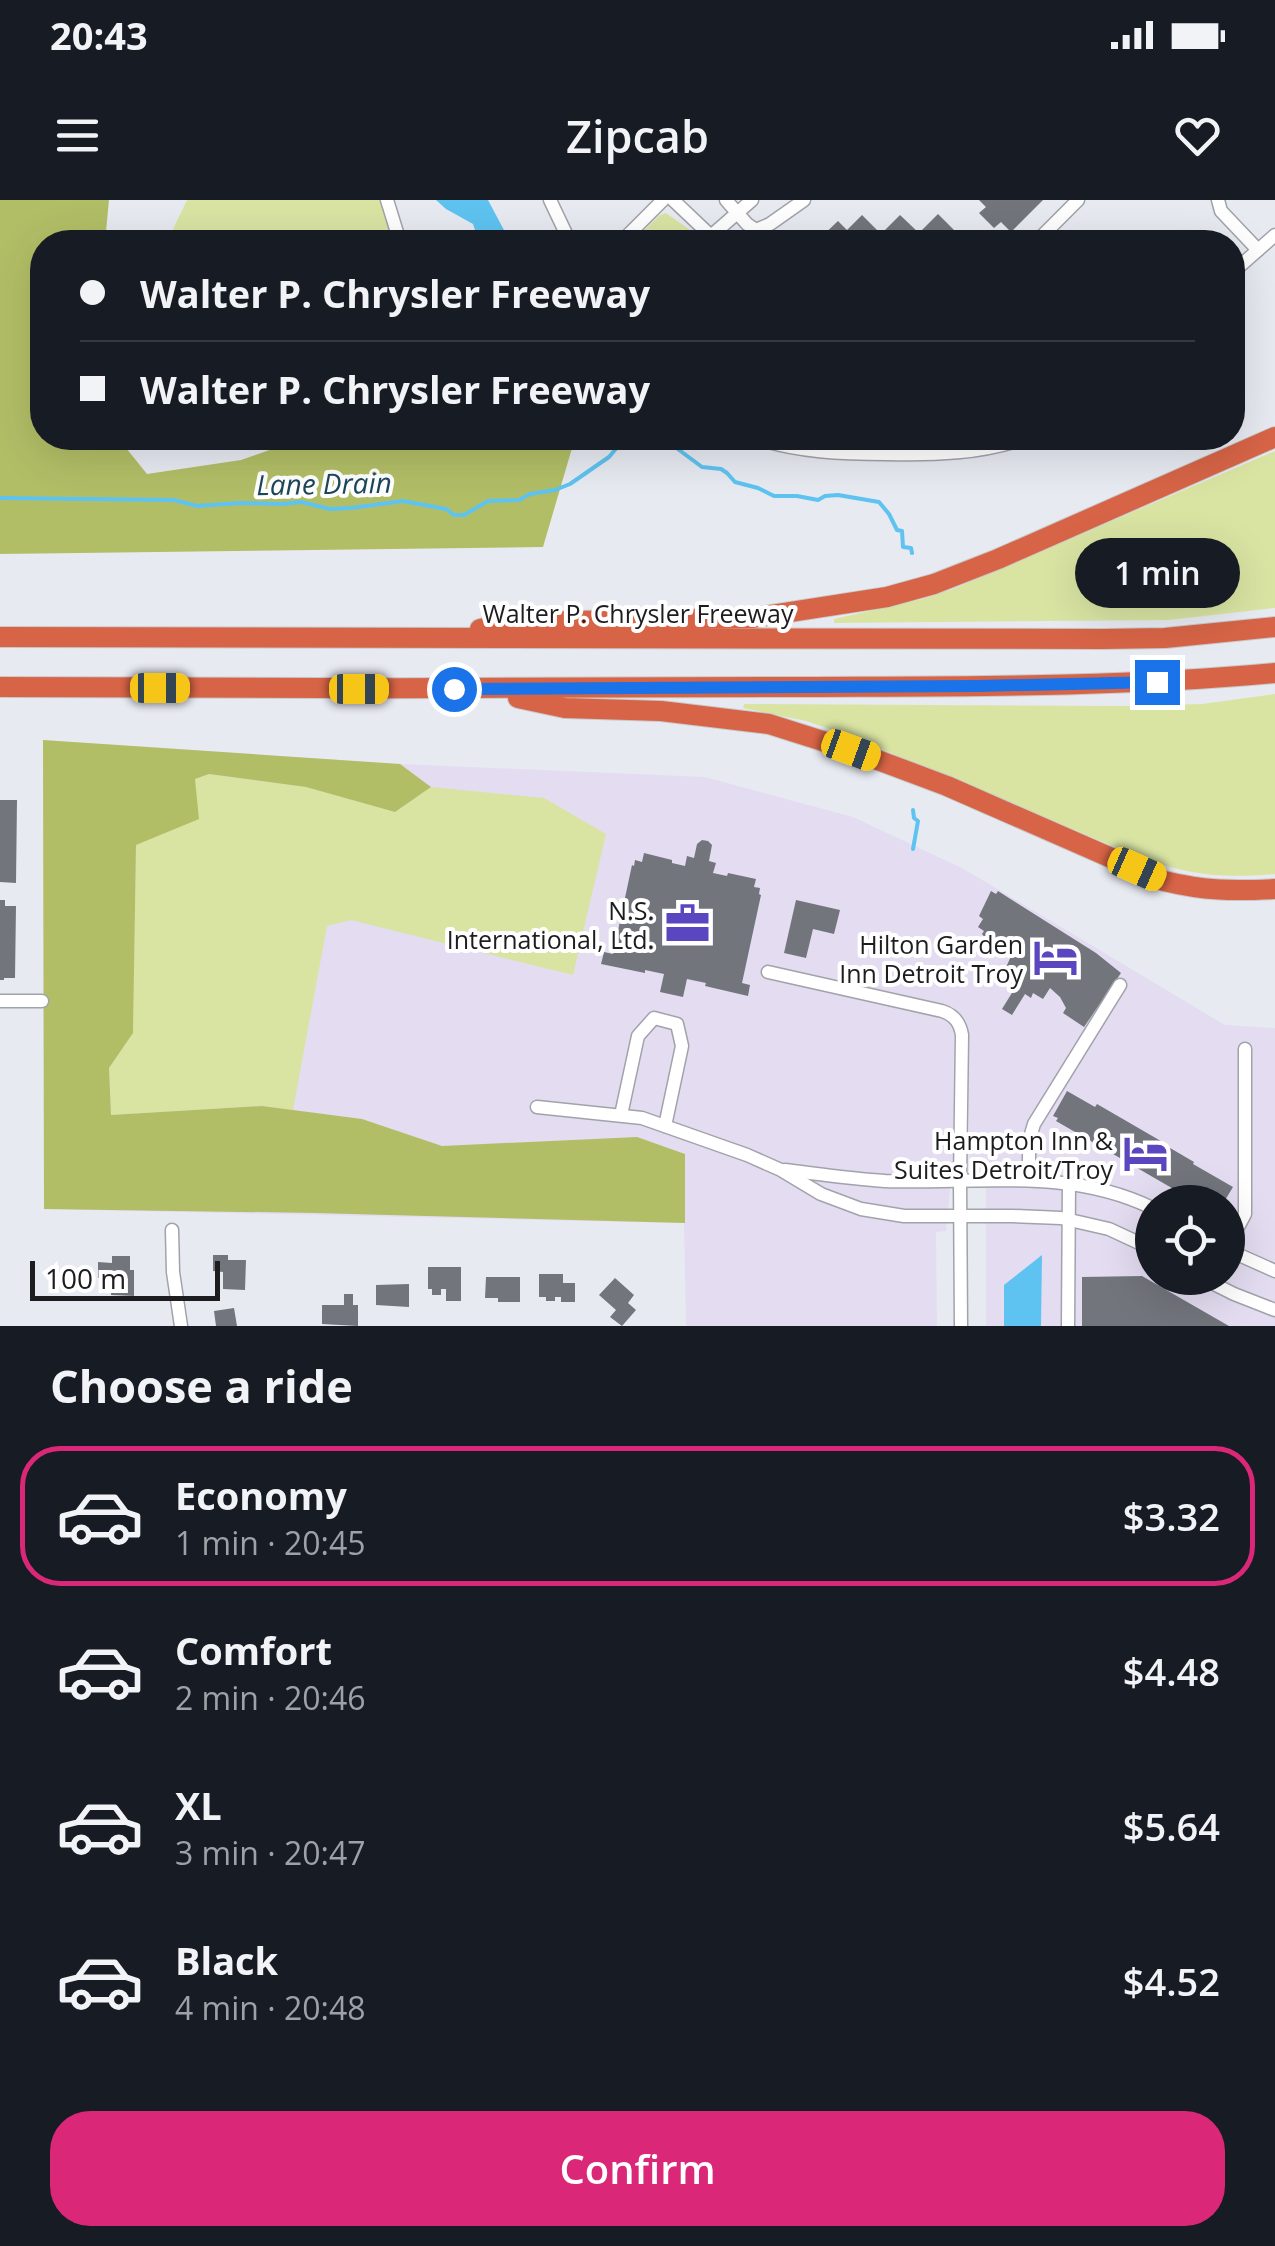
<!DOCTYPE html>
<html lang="en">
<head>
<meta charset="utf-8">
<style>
  :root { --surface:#171b24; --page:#20242c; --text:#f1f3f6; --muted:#9ea1a6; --line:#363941; --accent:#db2777 }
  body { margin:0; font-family:"Open Sans",sans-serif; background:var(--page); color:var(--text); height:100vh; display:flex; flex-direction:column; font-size:38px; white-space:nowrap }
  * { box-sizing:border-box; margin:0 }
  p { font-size:32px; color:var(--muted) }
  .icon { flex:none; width:55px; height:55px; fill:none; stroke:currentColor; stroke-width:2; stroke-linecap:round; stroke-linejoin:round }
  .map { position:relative; height:1126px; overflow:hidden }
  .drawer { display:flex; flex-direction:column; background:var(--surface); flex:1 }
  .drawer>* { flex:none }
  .hud { position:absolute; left:30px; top:30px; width:1215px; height:220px; border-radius:40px; box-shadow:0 10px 40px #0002; display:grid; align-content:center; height:220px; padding:0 50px; background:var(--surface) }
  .buttons { position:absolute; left:1135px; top:985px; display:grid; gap:20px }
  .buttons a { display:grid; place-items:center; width:110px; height:110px; border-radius:50%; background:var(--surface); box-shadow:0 10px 40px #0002; font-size:50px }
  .scale { position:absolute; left:30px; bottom:25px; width:190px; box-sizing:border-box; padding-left:10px; border:5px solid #1d1d20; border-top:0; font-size:28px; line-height:35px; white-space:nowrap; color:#1d1d20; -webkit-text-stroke:8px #fff; paint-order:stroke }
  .end { position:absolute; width:45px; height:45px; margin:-22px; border:12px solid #1a73e8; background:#fff; box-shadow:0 0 0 5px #fff }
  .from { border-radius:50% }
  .bubble { position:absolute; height:70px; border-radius:35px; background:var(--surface); box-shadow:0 10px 40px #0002; font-size:32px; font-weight:600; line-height:70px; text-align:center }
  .car { position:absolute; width:30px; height:60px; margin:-30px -15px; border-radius:12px; box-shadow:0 0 8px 2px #0007; background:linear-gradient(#f5c518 24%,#345 0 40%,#f5c518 0 76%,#345 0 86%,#f5c518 0) }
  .hud b { display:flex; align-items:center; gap:35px; height:95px; font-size:38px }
  .hud b+b { border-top:2px solid var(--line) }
  .hud i { width:25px; height:25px; background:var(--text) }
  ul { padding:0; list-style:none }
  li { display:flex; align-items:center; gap:30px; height:140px; margin:0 20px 15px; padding:0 30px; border:5px solid transparent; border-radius:40px }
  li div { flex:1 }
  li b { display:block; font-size:38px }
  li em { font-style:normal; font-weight:600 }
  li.on { border-color:var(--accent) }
  li>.icon { width:90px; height:90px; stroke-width:1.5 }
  h2 { padding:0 50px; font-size:45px; line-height:120px }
  .primary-button { display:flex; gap:20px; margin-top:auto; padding:20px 50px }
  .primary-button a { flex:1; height:115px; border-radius:40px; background:var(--accent); color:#fff; font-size:40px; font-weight:600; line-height:115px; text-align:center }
  .status { display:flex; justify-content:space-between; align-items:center; height:70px; padding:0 50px; background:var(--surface); direction:ltr }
  .status svg { height:28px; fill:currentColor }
  header { display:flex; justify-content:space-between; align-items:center; height:130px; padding:0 50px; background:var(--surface); font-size:45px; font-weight:600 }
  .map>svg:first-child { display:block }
  .commercial { fill:#e4dcf1; fill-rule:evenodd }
  .green { fill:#d9e4a3 }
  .forest { fill:#b2be66 }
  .water { fill:#5ec3f0 }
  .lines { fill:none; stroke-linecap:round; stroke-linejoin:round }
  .stream { stroke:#5ec3f0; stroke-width:4 }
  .building { fill:#73757d }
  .minor-casing { stroke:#a1a3aa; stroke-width:15 }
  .highway-casing { stroke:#c9c9c9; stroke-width:22 }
  .minor { stroke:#fff; stroke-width:12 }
  .highway { stroke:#d76446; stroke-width:20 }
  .route { stroke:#1a73e8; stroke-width:12 }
  .labels { text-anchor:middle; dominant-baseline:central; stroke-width:8; stroke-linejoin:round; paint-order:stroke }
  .street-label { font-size:25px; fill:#1d1d20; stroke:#fff }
  .poi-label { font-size:25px; fill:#1d1d20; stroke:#fff; text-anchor:end }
  .water-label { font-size:28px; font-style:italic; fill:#1c475a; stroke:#fff }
</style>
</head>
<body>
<div class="status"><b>20:43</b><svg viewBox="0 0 49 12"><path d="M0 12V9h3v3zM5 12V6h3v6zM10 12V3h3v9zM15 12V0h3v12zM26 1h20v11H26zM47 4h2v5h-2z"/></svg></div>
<header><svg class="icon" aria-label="menu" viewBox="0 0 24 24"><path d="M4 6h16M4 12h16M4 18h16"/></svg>Zipcab<svg class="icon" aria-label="heart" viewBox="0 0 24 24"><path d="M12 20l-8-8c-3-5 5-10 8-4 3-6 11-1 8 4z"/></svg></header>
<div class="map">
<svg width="1275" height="1126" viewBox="0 0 1275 1126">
  <rect width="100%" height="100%" fill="#e8eaf2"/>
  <path class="commercial" d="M43,540L400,564L705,577L853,617L964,669L1225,825L1275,828V1126H986V965L970,964L969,959V832L966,820L960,814L954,837L953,960L946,1031L936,1032L937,1126H686L684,1023L44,1009ZM1152,1002H1228V1078H1152Z"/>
  <g class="green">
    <polygon points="187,0 384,0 398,42 172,42 173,29"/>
    <polygon points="666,13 693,32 694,42 632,42 660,15"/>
    <polygon points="1275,251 1275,408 1169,420 834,423 834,419 922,399 953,389"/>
    <path d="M1275,494V674C1222,678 1197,676 1146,660L848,535L806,521L743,508L744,504L1127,506L1202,504Z"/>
    <polygon points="209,574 307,587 395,612 431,587 544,598 606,634 573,775 351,720 327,726 293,910 262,906 111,915 109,868 133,833 136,645 198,619 195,579"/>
  </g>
  <g class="forest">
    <polygon points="0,0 109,0 105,42 42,42 42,238 118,238 147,274 241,260 303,238 575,238 543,347 0,354"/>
    <polygon points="43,540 400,564 431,587 395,612 306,587 209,574 195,579 199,619 136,645 133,833 109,868 111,915 262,906 362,919 442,946 637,937 685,954 685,1023 314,1013 44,1009"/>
  </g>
  <g class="water">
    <polygon points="436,0 488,0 505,32 502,42 485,42 475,30 473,24 446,9"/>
    <polygon points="1042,1055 1041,1126 1004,1126 1004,1085"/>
  </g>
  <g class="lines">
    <g class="stream">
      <polyline points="663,238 702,267 721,269 727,273 735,282 758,288 774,296 797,296 818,300 825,296 838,295 879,302 889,314 897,330 902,331 903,347 911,348 912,353"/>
      <polyline points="0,298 174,300 197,306 240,303 282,304 301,302 330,309 351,308 403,301 446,309 454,315 464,315 488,301 519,300 530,294 555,290 570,284 609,257 625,238"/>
      <polyline points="913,649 918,621 914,618 913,610"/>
    </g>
  </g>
  <g class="building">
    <polygon points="979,0 1043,0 1011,32 1001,22 994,28 979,13 986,7"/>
    <polygon points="938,14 957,33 948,42 816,42 838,21 847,30 862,15 881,34 900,15 919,33"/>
    <polygon points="0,600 17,600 16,683 0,682"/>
    <polygon points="702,640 708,641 712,645 709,661 716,663 713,673 727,676 728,673 756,679 754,687 760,688 759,694 761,695 742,783 750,785 748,796 705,786 706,783 687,779 683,797 660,792 664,774 645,770 645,773 601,764 604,752 613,754 632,665 634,666 635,660 642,662 644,653 672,660 672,663 685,666 687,656 694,658 697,644"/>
    <polygon points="991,691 996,694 998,691 1096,753 1121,773 1084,827 1063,813 1066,808 1060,797 1050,788 1043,799 1033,793 1031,798 1025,794 1012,815 1002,809 1015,788 1009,785 1012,779 1003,774 1012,754 987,740 982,734 984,731 978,727 983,719 979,716"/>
    <polygon points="0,700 5,700 5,706 16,706 15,778 4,778 4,780 0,780"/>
    <polygon points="796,700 840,710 834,734 813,729 806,758 784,753"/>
    <polygon points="1067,891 1095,907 1097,904 1166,944 1165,945 1194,962 1193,964 1233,987 1224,1002 1196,1002 1056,921 1058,918 1053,916"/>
    <polygon points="213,1055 228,1055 228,1060 246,1060 245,1090 223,1089 223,1072 213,1071"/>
    <polygon points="112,1056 130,1056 130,1070 134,1070 134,1096 111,1095 111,1078 98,1078 98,1062 112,1063"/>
    <polygon points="428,1067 461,1067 461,1101 446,1101 446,1089 441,1089 441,1095 432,1095 432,1089 428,1089"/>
    <polygon points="539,1074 563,1074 563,1083 575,1083 575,1102 561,1102 561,1097 555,1097 555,1101 546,1101 546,1097 539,1097"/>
    <polygon points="1142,1076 1229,1126 1082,1126 1082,1077"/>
    <polygon points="486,1077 520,1077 520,1102 498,1102 498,1098 485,1098"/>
    <polygon points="615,1078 634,1095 628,1103 636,1110 622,1126 610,1117 616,1110 599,1095"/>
    <polygon points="409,1084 409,1107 376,1105 376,1085"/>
    <polygon points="344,1094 353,1094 353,1105 358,1105 358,1126 322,1124 322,1105 344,1105"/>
    <polygon points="234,1108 237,1126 216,1126 214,1111"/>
  </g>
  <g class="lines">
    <defs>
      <g id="minor">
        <polyline points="387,0 400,42"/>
        <polyline points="550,0 570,42"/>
        <polyline points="673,0 711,36"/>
        <polyline points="726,0 747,24 756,30 770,24 804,0"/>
        <polyline points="1218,0 1221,11 1258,50"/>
        <polyline points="621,42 663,0"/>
        <polyline points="704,42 752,0"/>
        <polyline points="1036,42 1078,0"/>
        <polyline points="1232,73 1275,35"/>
        <path d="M755,238C798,252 841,254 887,254C935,255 980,254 1026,238"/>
        <path d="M768,772L942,811C954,815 960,822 962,835L960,981L961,1126"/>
        <polyline points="0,801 42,801"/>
        <polyline points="537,907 642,918 747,955 781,970 821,994 861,1009 904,1016 1013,1016 1061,1018 1109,1029 1152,1049"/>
        <polyline points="621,915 638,836 654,818 677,824 682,846 665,926"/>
        <path d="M785,970C818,974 852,979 885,981C976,984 1068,967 1152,1008"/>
        <polyline points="1029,979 1029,941 1034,924 1120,785"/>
        <polyline points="172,1030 173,1072 181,1126"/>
        <polyline points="1228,1046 1245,1014 1245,849"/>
        <polyline points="1228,1050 1275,1071"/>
        <polyline points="1202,1078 1234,1094 1275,1110"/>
        <polyline points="1068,1126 1069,982"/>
      </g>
      <g id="highway">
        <polyline points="480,429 513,422 752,418 887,397 934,384 998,359 1275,237"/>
        <polyline points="0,437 1103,439 1165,438 1275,427"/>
        <path d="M0,487C262,488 523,489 785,487C948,486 1112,488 1275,473"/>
        <path d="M518,498L565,508L661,511L769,524L851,550L947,586L1164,681C1205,691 1233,691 1275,689"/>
      </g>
    </defs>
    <use href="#minor" class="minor-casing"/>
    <use href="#highway" class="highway-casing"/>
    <use href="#minor" class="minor"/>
    <use href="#highway" class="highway"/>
  </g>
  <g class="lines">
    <polyline class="route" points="454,489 977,486 1157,482"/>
  </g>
  <defs>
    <symbol id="office-bare" viewBox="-9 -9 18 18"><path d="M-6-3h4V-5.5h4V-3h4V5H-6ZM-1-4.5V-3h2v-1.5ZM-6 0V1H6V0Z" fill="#5a47bf" stroke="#fff" stroke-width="2.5" paint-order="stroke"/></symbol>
    <symbol id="hotel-bare" viewBox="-9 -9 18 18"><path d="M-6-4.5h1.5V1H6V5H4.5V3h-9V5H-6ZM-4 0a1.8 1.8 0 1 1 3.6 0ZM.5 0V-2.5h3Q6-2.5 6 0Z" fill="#5a47bf" stroke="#fff" stroke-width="2.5" paint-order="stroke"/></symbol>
  </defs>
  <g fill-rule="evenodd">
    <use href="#office-bare" x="656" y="692" width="63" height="63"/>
    <use href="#hotel-bare" x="1024" y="726" width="63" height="63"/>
    <use href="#hotel-bare" x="1114" y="922" width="63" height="63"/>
  </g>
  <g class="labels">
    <g class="street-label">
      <text x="638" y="413">Walter P. Chrysler Freeway</text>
    </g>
    <g class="poi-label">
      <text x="654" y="710">N.S.<tspan x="654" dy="29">International, Ltd.</tspan></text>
      <text x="1023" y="744">Hilton Garden<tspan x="1023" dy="29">Inn Detroit Troy</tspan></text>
      <text x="1113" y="940">Hampton Inn &amp;<tspan x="1113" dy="29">Suites Detroit/Troy</tspan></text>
    </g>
    <g class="water-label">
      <text transform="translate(324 283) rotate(-1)">Lane Drain</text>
    </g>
  </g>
</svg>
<div class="buttons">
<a><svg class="icon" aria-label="locate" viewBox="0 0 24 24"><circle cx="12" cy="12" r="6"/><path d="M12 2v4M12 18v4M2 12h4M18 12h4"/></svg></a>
</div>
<div class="scale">100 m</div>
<i class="end from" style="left:454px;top:489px"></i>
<i class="end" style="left:1157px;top:482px"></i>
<div class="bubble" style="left:1075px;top:338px;width:165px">1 min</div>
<i class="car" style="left:160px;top:488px;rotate:90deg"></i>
<i class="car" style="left:359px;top:489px;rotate:90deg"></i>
<i class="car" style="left:851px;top:550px;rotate:110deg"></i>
<i class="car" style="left:1137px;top:669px;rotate:114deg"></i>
<div class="hud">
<b><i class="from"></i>Walter P. Chrysler Freeway</b>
<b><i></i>Walter P. Chrysler Freeway</b>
</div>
</div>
<section class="drawer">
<h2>Choose a ride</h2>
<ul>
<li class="on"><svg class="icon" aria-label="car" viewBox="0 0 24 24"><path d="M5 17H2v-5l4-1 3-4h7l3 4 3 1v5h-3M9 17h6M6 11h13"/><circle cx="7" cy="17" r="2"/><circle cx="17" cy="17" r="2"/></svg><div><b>Economy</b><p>1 min · 20:45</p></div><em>$3.32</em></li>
<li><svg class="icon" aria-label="car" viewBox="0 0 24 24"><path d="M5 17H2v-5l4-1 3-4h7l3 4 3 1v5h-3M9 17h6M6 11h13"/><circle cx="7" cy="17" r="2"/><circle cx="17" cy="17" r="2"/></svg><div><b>Comfort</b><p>2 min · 20:46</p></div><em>$4.48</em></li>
<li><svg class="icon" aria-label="car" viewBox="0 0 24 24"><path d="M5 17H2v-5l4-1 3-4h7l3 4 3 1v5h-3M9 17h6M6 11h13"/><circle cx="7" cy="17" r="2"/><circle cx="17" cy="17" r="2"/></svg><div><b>XL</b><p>3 min · 20:47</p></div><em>$5.64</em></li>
<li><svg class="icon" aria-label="car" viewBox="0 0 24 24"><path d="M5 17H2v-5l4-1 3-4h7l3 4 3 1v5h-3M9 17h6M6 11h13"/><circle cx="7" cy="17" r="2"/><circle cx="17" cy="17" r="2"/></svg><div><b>Black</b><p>4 min · 20:48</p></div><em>$4.52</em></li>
</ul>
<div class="primary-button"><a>Confirm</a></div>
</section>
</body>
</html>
